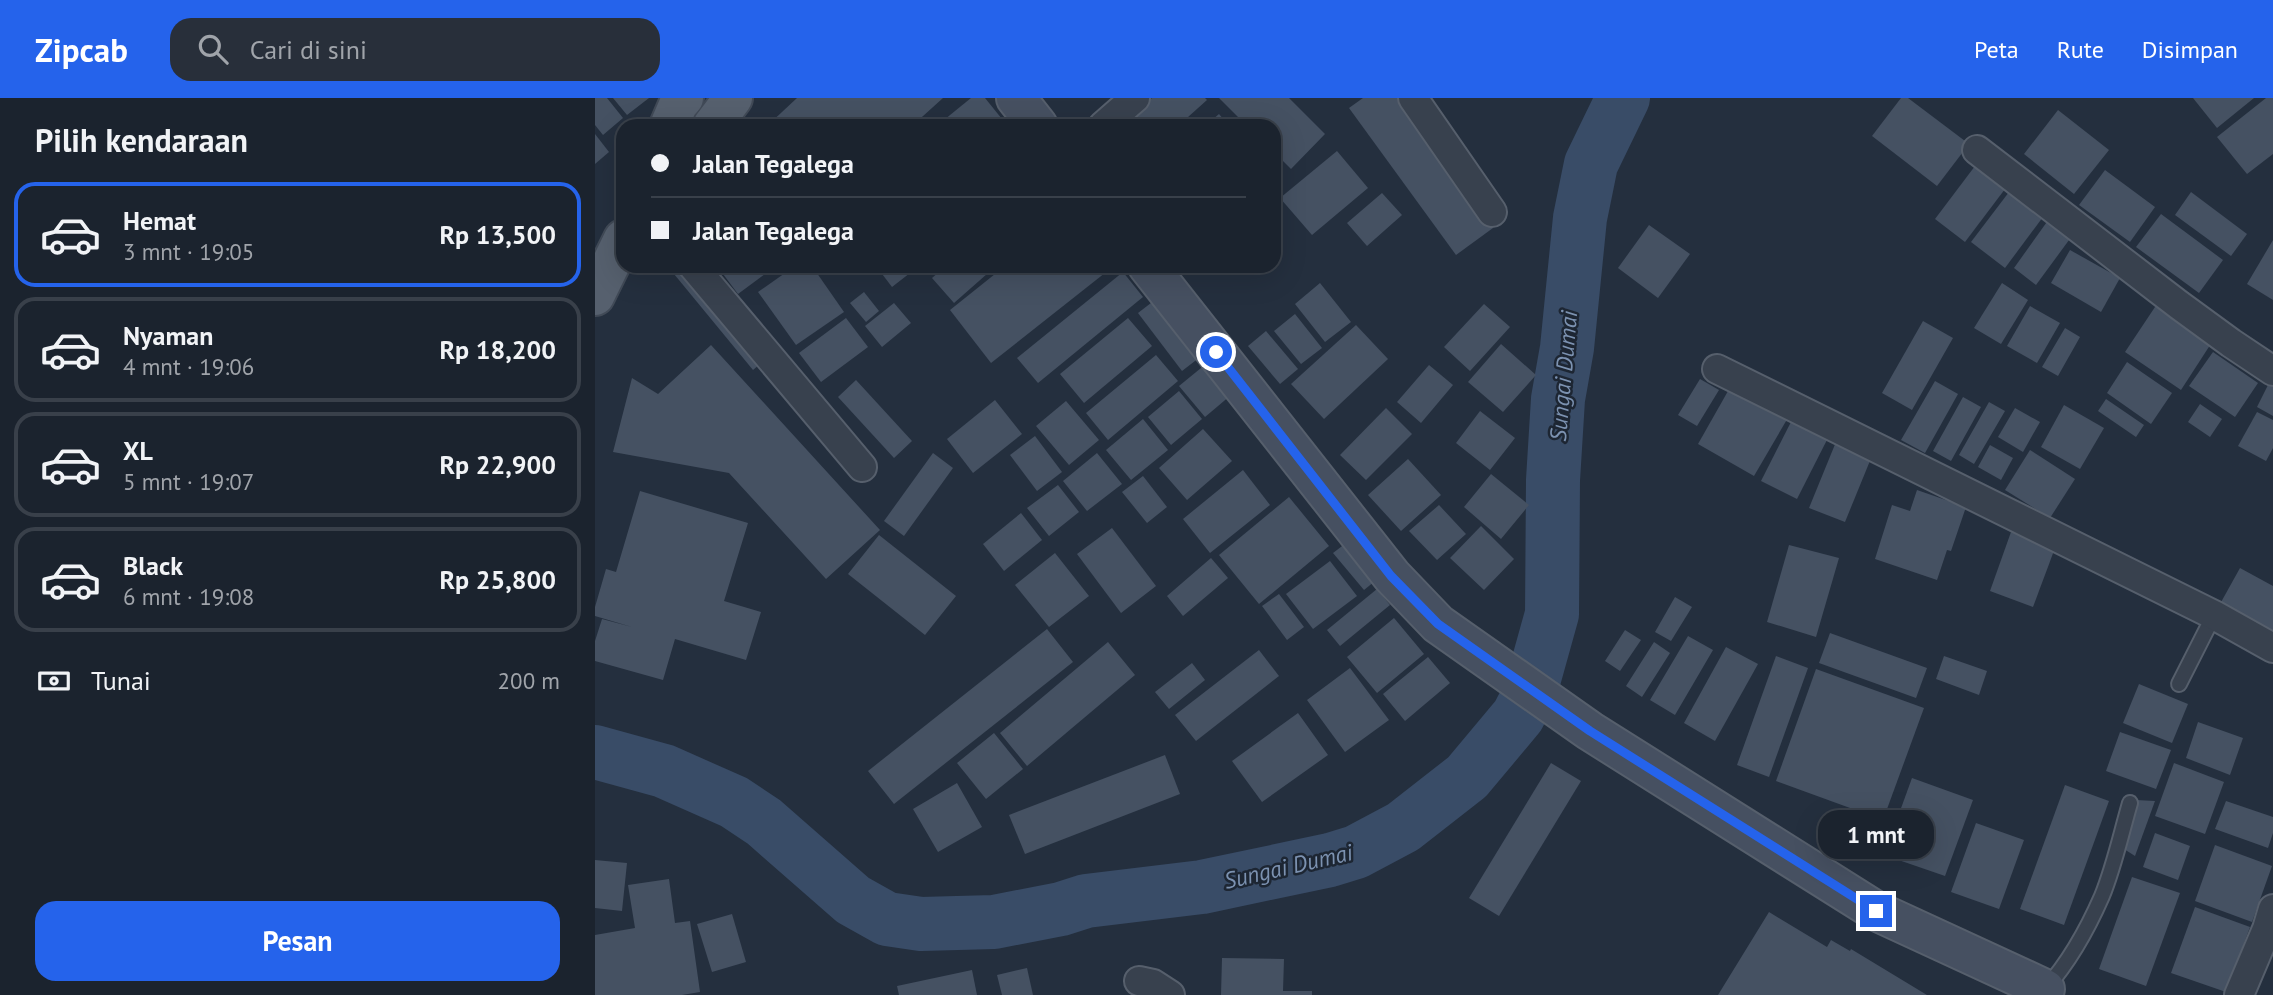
<!DOCTYPE html>
<html lang="id">
<head>
<meta charset="utf-8">
<style>
  :root { --surface:#1b232e; --page:#282f3a; --text:#f1f3f6; --muted:#a0a4aa; --line:#39404a; --accent:#2563eb }
  body { margin:0; font-family:"PT Sans",sans-serif; background:var(--page); color:var(--text); height:100vh; display:flex; flex-direction:column; font-size:26px; white-space:nowrap }
  * { box-sizing:border-box; margin:0 }
  p { font-size:23px; color:var(--muted) }
  .icon { flex:none; width:38px; height:38px; fill:none; stroke:currentColor; stroke-width:2; stroke-linecap:round; stroke-linejoin:round }
  .map { position:relative; flex:1; overflow:hidden }
  .side { display:flex; flex-direction:column; background:var(--surface); width:595px }
  .side>* { flex:none }
  .guide { position:absolute; left:21px; top:21px; width:665px; height:154px; border-radius:21px; box-shadow:0 7px 28px #0002,0 0 0 2px var(--line); display:grid; align-content:center; height:154px; padding:0 35px; background:var(--surface) }
  .end { position:absolute; width:32px; height:32px; margin:-16px; border:9px solid #2563eb; background:#fff; box-shadow:0 0 0 4px #fff }
  .from { border-radius:50% }
  .bubble { position:absolute; height:49px; border-radius:21px; background:var(--surface); box-shadow:0 7px 28px #0002,0 0 0 2px var(--line); font-size:23px; font-weight:800; line-height:49px; text-align:center }
  .guide b { display:flex; align-items:center; gap:24px; height:66px; font-size:26px }
  .guide b+b { border-top:2px solid var(--line) }
  .guide i { width:18px; height:18px; background:var(--text) }
  ul { padding:0; list-style:none }
  li { display:flex; align-items:center; gap:21px; height:105px; margin:0 14px 10px; padding:0 21px; border:4px solid var(--line); border-radius:21px }
  li div { flex:1 }
  li b { display:block; font-size:26px }
  li em { font-style:normal; font-weight:800 }
  li.current { border-color:var(--accent) }
  li>.icon { width:63px; height:63px; stroke-width:1.5 }
  h2 { padding:0 35px; font-size:32px; line-height:84px }
  .pay { display:flex; align-items:center; gap:18px; height:77px; padding:0 35px; font-size:26px }
  .pay p { margin-inline-start:auto }
  .primary-button { display:flex; gap:14px; margin-top:auto; padding:14px 35px }
  .primary-button a { flex:1; height:80px; border-radius:21px; background:var(--accent); color:#fff; font-size:28px; font-weight:800; line-height:80px; text-align:center }
  header { display:flex; align-items:center; gap:42px; box-sizing:border-box; height:98px; padding:0 35px; background:var(--accent); color:#fff }
  header strong { font-size:33px }
  nav { display:flex; gap:38px; margin-inline-start:auto; font-size:24px }
  .search { width:490px; height:63px; background:var(--page); display:flex; align-items:center; gap:18px; box-sizing:border-box; padding:0 24px; border-radius:21px; color:var(--muted); font-size:26px }
  main { display:flex; flex:1; min-height:0 }
  .map>svg:first-child { display:block }
  .lines { fill:none; stroke-linecap:round; stroke-linejoin:round }
  .river { stroke:#394c67; stroke-width:54 }
  .building { fill:#455162 }
  .lane-casing { stroke:#565f6c; stroke-width:18 }
  .street-casing { stroke:#565f6c; stroke-width:32 }
  .secondary-casing { stroke:#565f6c; stroke-width:42 }
  .primary-casing { stroke:#414a57; stroke-width:42 }
  .lane { stroke:#38414e; stroke-width:14 }
  .street { stroke:#38414e; stroke-width:28 }
  .secondary { stroke:#465061; stroke-width:38 }
  .primary { stroke:#56606e; stroke-width:38 }
  .route { stroke:#2563eb; stroke-width:9 }
  .labels { text-anchor:middle; dominant-baseline:central; stroke-width:5; stroke-linejoin:round; paint-order:stroke }
  .water-label { font-size:23px; font-style:italic; fill:#7c92b1; stroke:#1d2633 }
</style>
</head>
<body>
<header>
<strong>Zipcab</strong>
<div class="search"><svg class="icon" aria-label="search" viewBox="0 0 24 24"><circle cx="10" cy="10" r="6"/><path d="M15 15l6 6"/></svg>Cari di sini</div>
<nav><a>Peta</a><a>Rute</a><a>Disimpan</a></nav>
</header>
<main>
<section class="side">
<h2>Pilih kendaraan</h2>
<ul>
<li class="current"><svg class="icon" aria-label="car" viewBox="0 0 24 24"><path d="M5 17H2v-5l4-1 3-4h7l3 4 3 1v5h-3M9 17h6M6 11h13"/><circle cx="7" cy="17" r="2"/><circle cx="17" cy="17" r="2"/></svg><div><b>Hemat</b><p>3 mnt · 19:05</p></div><em>Rp 13,500</em></li>
<li><svg class="icon" aria-label="car" viewBox="0 0 24 24"><path d="M5 17H2v-5l4-1 3-4h7l3 4 3 1v5h-3M9 17h6M6 11h13"/><circle cx="7" cy="17" r="2"/><circle cx="17" cy="17" r="2"/></svg><div><b>Nyaman</b><p>4 mnt · 19:06</p></div><em>Rp 18,200</em></li>
<li><svg class="icon" aria-label="car" viewBox="0 0 24 24"><path d="M5 17H2v-5l4-1 3-4h7l3 4 3 1v5h-3M9 17h6M6 11h13"/><circle cx="7" cy="17" r="2"/><circle cx="17" cy="17" r="2"/></svg><div><b>XL</b><p>5 mnt · 19:07</p></div><em>Rp 22,900</em></li>
<li><svg class="icon" aria-label="car" viewBox="0 0 24 24"><path d="M5 17H2v-5l4-1 3-4h7l3 4 3 1v5h-3M9 17h6M6 11h13"/><circle cx="7" cy="17" r="2"/><circle cx="17" cy="17" r="2"/></svg><div><b>Black</b><p>6 mnt · 19:08</p></div><em>Rp 25,800</em></li>
</ul>
<div class="pay"><svg class="icon" aria-label="cash" viewBox="0 0 24 24"><path d="M3 7h18v10H3z"/><circle cx="12" cy="12" r="2"/></svg>Tunai<p>200 m</p></div>
<div class="primary-button"><a>Pesan</a></div>
</section>
<div class="map">
<svg width="1678" height="897" viewBox="0 0 1678 897">
  <rect width="100%" height="100%" fill="#242f3e"/>
  <g class="lines">
    <polyline class="river" points="0,654 69,673 139,704 169,724 258,802 292,821 326,826 399,824 466,811 491,803 607,789 735,762 761,754 808,729 872,679 923,618 935,595 957,516 958,382 963,301 972,250 985,120 996,66 1028,0"/>
  </g>
  <g class="building">
    <polygon points="0,0 12,0 28,20 8,37 0,27"/>
    <polygon points="18,0 54,0 32,17"/>
    <polygon points="202,0 348,0 317,28 172,28"/>
    <polygon points="376,0 390,0 407,21 398,28 346,28 344,26"/>
    <polygon points="557,0 610,0 612,2 583,28 526,28"/>
    <polygon points="624,0 694,0 730,36 696,71 679,54 679,28 652,28"/>
    <polygon points="768,0 805,0 898,130 861,157 754,10"/>
    <polygon points="1306,0 1313,0 1374,46 1342,88 1277,38"/>
    <polygon points="1598,0 1659,0 1622,30"/>
    <polygon points="1671,0 1678,0 1678,56 1652,76 1622,39"/>
    <polygon points="1463,12 1514,52 1479,96 1429,56"/>
    <polygon points="624,16 634,28 610,28"/>
    <polygon points="0,36 14,54 0,66"/>
    <polygon points="742,53 773,90 717,137 685,100"/>
    <polygon points="1380,68 1410,91 1370,144 1340,121"/>
    <polygon points="1510,72 1560,109 1535,144 1484,107"/>
    <polygon points="1414,94 1448,119 1410,170 1376,144"/>
    <polygon points="1596,94 1652,136 1636,158 1580,117"/>
    <polygon points="787,95 807,117 772,148 752,125"/>
    <polygon points="1566,116 1628,162 1604,195 1541,149"/>
    <polygon points="1454,121 1477,138 1441,187 1419,170"/>
    <polygon points="1054,127 1095,156 1063,200 1023,170"/>
    <polygon points="1678,142 1678,202 1652,186"/>
    <polygon points="1475,152 1525,180 1506,214 1456,185"/>
    <polygon points="89,168 172,260 158,272 79,176"/>
    <polygon points="122,168 170,168 174,173 143,196"/>
    <polygon points="200,168 217,168 249,214 201,247 163,194"/>
    <polygon points="281,168 324,168 297,189"/>
    <polygon points="351,168 401,168 359,205 337,180"/>
    <polygon points="410,168 513,168 515,171 396,265 355,212"/>
    <polygon points="528,174 548,199 443,285 422,260"/>
    <polygon points="725,185 756,224 730,244 700,206"/>
    <polygon points="1407,185 1433,202 1406,246 1379,230"/>
    <polygon points="269,194 284,213 271,224 255,205"/>
    <polygon points="565,198 609,256 587,273 543,215"/>
    <polygon points="1564,203 1619,241 1586,292 1530,254"/>
    <polygon points="299,205 316,225 287,249 270,228"/>
    <polygon points="889,206 915,229 875,273 849,249"/>
    <polygon points="1435,208 1465,225 1442,265 1412,248"/>
    <polygon points="700,216 727,250 706,266 679,233"/>
    <polygon points="251,220 273,249 226,284 204,255"/>
    <polygon points="533,220 557,248 489,305 465,276"/>
    <polygon points="1328,223 1358,240 1317,312 1287,295"/>
    <polygon points="761,227 793,261 729,321 696,286"/>
    <polygon points="1470,230 1485,239 1463,278 1447,269"/>
    <polygon points="671,233 703,271 685,286 653,248"/>
    <polygon points="906,246 941,277 908,314 873,284"/>
    <polygon points="116,247 285,432 231,481 134,375 18,354 37,280 63,296"/>
    <polygon points="1618,254 1663,285 1640,319 1594,288"/>
    <polygon points="561,257 583,283 513,342 491,315"/>
    <polygon points="617,261 642,292 610,319 584,288"/>
    <polygon points="1532,264 1577,295 1556,326 1512,295"/>
    <polygon points="834,267 858,287 826,325 802,304"/>
    <polygon points="1105,281 1124,292 1102,328 1083,317"/>
    <polygon points="261,282 317,343 299,360 243,299"/>
    <polygon points="1340,283 1363,296 1330,355 1306,342"/>
    <polygon points="1674,285 1678,287 1678,318 1662,309"/>
    <polygon points="1137,286 1194,318 1159,378 1103,346"/>
    <polygon points="584,293 607,321 576,347 553,319"/>
    <polygon points="1368,299 1386,309 1356,363 1338,353"/>
    <polygon points="1511,301 1549,327 1541,339 1503,313"/>
    <polygon points="400,302 427,336 378,375 352,341"/>
    <polygon points="471,303 504,342 474,367 441,328"/>
    <polygon points="1394,304 1410,313 1379,366 1364,357"/>
    <polygon points="1605,306 1627,321 1615,339 1593,324"/>
    <polygon points="1469,307 1509,330 1485,371 1446,349"/>
    <polygon points="791,310 817,336 771,382 745,357"/>
    <polygon points="1420,310 1445,324 1428,354 1403,339"/>
    <polygon points="885,313 920,340 895,372 861,345"/>
    <polygon points="1662,314 1678,322 1678,350 1671,363 1643,348"/>
    <polygon points="1200,316 1236,334 1202,401 1166,383"/>
    <polygon points="548,321 573,352 536,382 511,352"/>
    <polygon points="608,331 637,363 592,402 564,370"/>
    <polygon points="440,338 467,374 442,393 415,357"/>
    <polygon points="1243,339 1279,353 1250,424 1214,410"/>
    <polygon points="1395,347 1418,360 1406,382 1383,369"/>
    <polygon points="1435,352 1480,381 1455,420 1410,392"/>
    <polygon points="338,355 358,370 309,438 289,423"/>
    <polygon points="502,355 527,386 492,413 468,383"/>
    <polygon points="813,361 846,397 806,433 773,397"/>
    <polygon points="648,372 675,407 615,455 588,421"/>
    <polygon points="896,376 934,407 906,441 869,409"/>
    <polygon points="548,378 572,409 552,425 527,394"/>
    <polygon points="463,387 484,414 454,438 432,410"/>
    <polygon points="1322,392 1371,409 1356,453 1352,452 1342,482 1280,461 1297,407 1315,413"/>
    <polygon points="45,393 153,425 129,503 166,514 151,562 80,541 68,582 0,563 0,543 7,521 37,529 0,518 0,509 11,471 21,474"/>
    <polygon points="694,399 734,448 664,506 624,457"/>
    <polygon points="844,407 871,436 842,462 814,433"/>
    <polygon points="426,415 447,442 409,473 388,446"/>
    <polygon points="886,428 919,461 889,492 855,460"/>
    <polygon points="517,430 561,488 526,515 482,456"/>
    <polygon points="1416,434 1460,450 1438,509 1395,493"/>
    <polygon points="284,437 361,498 330,537 253,476"/>
    <polygon points="755,442 785,479 769,492 738,455"/>
    <polygon points="1194,447 1244,460 1221,539 1172,524"/>
    <polygon points="460,455 494,498 454,529 420,487"/>
    <polygon points="616,460 633,480 588,518 572,498"/>
    <polygon points="735,463 762,498 718,531 691,496"/>
    <polygon points="1645,470 1678,488 1678,535 1625,506"/>
    <polygon points="782,491 795,507 745,548 732,532"/>
    <polygon points="684,496 709,529 692,542 667,508"/>
    <polygon points="1080,499 1097,509 1076,543 1060,534"/>
    <polygon points="799,520 829,556 782,595 752,559"/>
    <polygon points="452,531 478,564 299,706 273,673"/>
    <polygon points="1030,532 1046,542 1025,573 1010,563"/>
    <polygon points="1235,535 1332,570 1321,600 1224,565"/>
    <polygon points="1093,538 1118,552 1080,617 1055,602"/>
    <polygon points="513,544 540,577 432,668 405,635"/>
    <polygon points="1059,544 1075,555 1047,599 1031,588"/>
    <polygon points="1131,549 1163,566 1120,643 1089,625"/>
    <polygon points="664,552 684,578 601,643 580,617"/>
    <polygon points="1181,558 1213,570 1174,679 1142,667"/>
    <polygon points="1349,558 1392,573 1384,597 1341,581"/>
    <polygon points="833,559 855,585 810,623 788,596"/>
    <polygon points="597,565 610,582 574,611 560,594"/>
    <polygon points="755,570 794,622 750,654 712,602"/>
    <polygon points="1221,571 1329,610 1288,722 1181,683"/>
    <polygon points="1544,586 1593,606 1577,645 1528,625"/>
    <polygon points="703,615 733,657 667,704 637,663"/>
    <polygon points="1603,624 1648,640 1635,677 1591,660"/>
    <polygon points="1525,634 1576,652 1561,691 1511,673"/>
    <polygon points="399,635 428,671 391,701 362,665"/>
    <polygon points="570,657 585,696 430,756 414,717"/>
    <polygon points="956,665 986,683 904,818 874,800"/>
    <polygon points="1579,665 1629,684 1610,736 1560,718"/>
    <polygon points="1317,680 1378,702 1350,778 1289,757"/>
    <polygon points="362,685 387,729 343,754 318,711"/>
    <polygon points="1470,687 1514,703 1469,827 1425,811"/>
    <polygon points="1541,702 1560,703 1540,758 1529,751"/>
    <polygon points="1631,703 1678,719 1678,735 1673,750 1620,731"/>
    <polygon points="1381,725 1429,742 1404,811 1356,794"/>
    <polygon points="1560,735 1595,748 1583,782 1548,769"/>
    <polygon points="1620,747 1677,768 1657,824 1600,803"/>
    <polygon points="0,762 32,765 27,813 0,810"/>
    <polygon points="1537,779 1585,795 1551,888 1504,871"/>
    <polygon points="74,781 80,825 95,823 105,894 87,897 0,897 0,837 40,830 33,787"/>
    <polygon points="1600,809 1655,829 1631,894 1576,875"/>
    <polygon points="1174,814 1232,849 1236,842 1255,853 1256,851 1332,897 1123,897"/>
    <polygon points="137,816 151,864 117,874 102,826"/>
    <polygon points="627,860 689,861 688,893 717,893 717,897 626,897"/>
    <polygon points="432,870 438,897 407,897 402,877"/>
    <polygon points="377,872 382,897 304,897 302,888"/>
  </g>
  <g class="lines">
    <defs>
      <g id="lane">
        <polyline points="1584,586 1619,517"/>
        <path d="M1451,890C1474,864 1493,830 1507,798C1519,769 1526,736 1535,705"/>
      </g>
      <g id="street">
        <polyline points="818,0 897,114"/>
        <polyline points="508,28 540,0"/>
        <polyline points="1382,52 1584,207 1636,245 1678,273"/>
        <polyline points="98,168 267,369"/>
        <polyline points="1122,271 1619,517 1678,550"/>
        <polyline points="544,883 558,886 575,897"/>
        <polyline points="1644,897 1672,831 1678,811"/>
      </g>
      <g id="secondary">
        <polyline points="421,0 443,28"/>
        <polyline points="553,168 797,478 843,526 995,633 1281,813 1450,891 1446,897"/>
      </g>
      <g id="primary">
        <polyline points="74,28 83,7 89,0"/>
        <polyline points="117,28 138,0"/>
        <polyline points="0,198 28,141"/>
      </g>
    </defs>
    <use href="#lane" class="lane-casing"/>
    <use href="#street" class="street-casing"/>
    <use href="#secondary" class="secondary-casing"/>
    <use href="#primary" class="primary-casing"/>
    <use href="#lane" class="lane"/>
    <use href="#street" class="street"/>
    <use href="#secondary" class="secondary"/>
    <use href="#primary" class="primary"/>
  </g>
  <g class="lines">
    <polyline class="route" points="621,254 796,478 843,526 995,633 1281,813"/>
  </g>
  <g class="labels">
    <g class="water-label">
      <text transform="translate(968 278) rotate(-85)">Sungai Dumai</text>
      <text transform="translate(693 768) rotate(-13)">Sungai Dumai</text>
    </g>
  </g>
</svg>
<i class="end from" style="left:621px;top:254px"></i>
<i class="end" style="left:1281px;top:813px"></i>
<div class="bubble" style="left:1223px;top:712px;width:116px">1 mnt</div>
<div class="guide">
<b><i class="from"></i>Jalan Tegalega</b>
<b><i></i>Jalan Tegalega</b>
</div>
</div>
</main>
</body>
</html>
